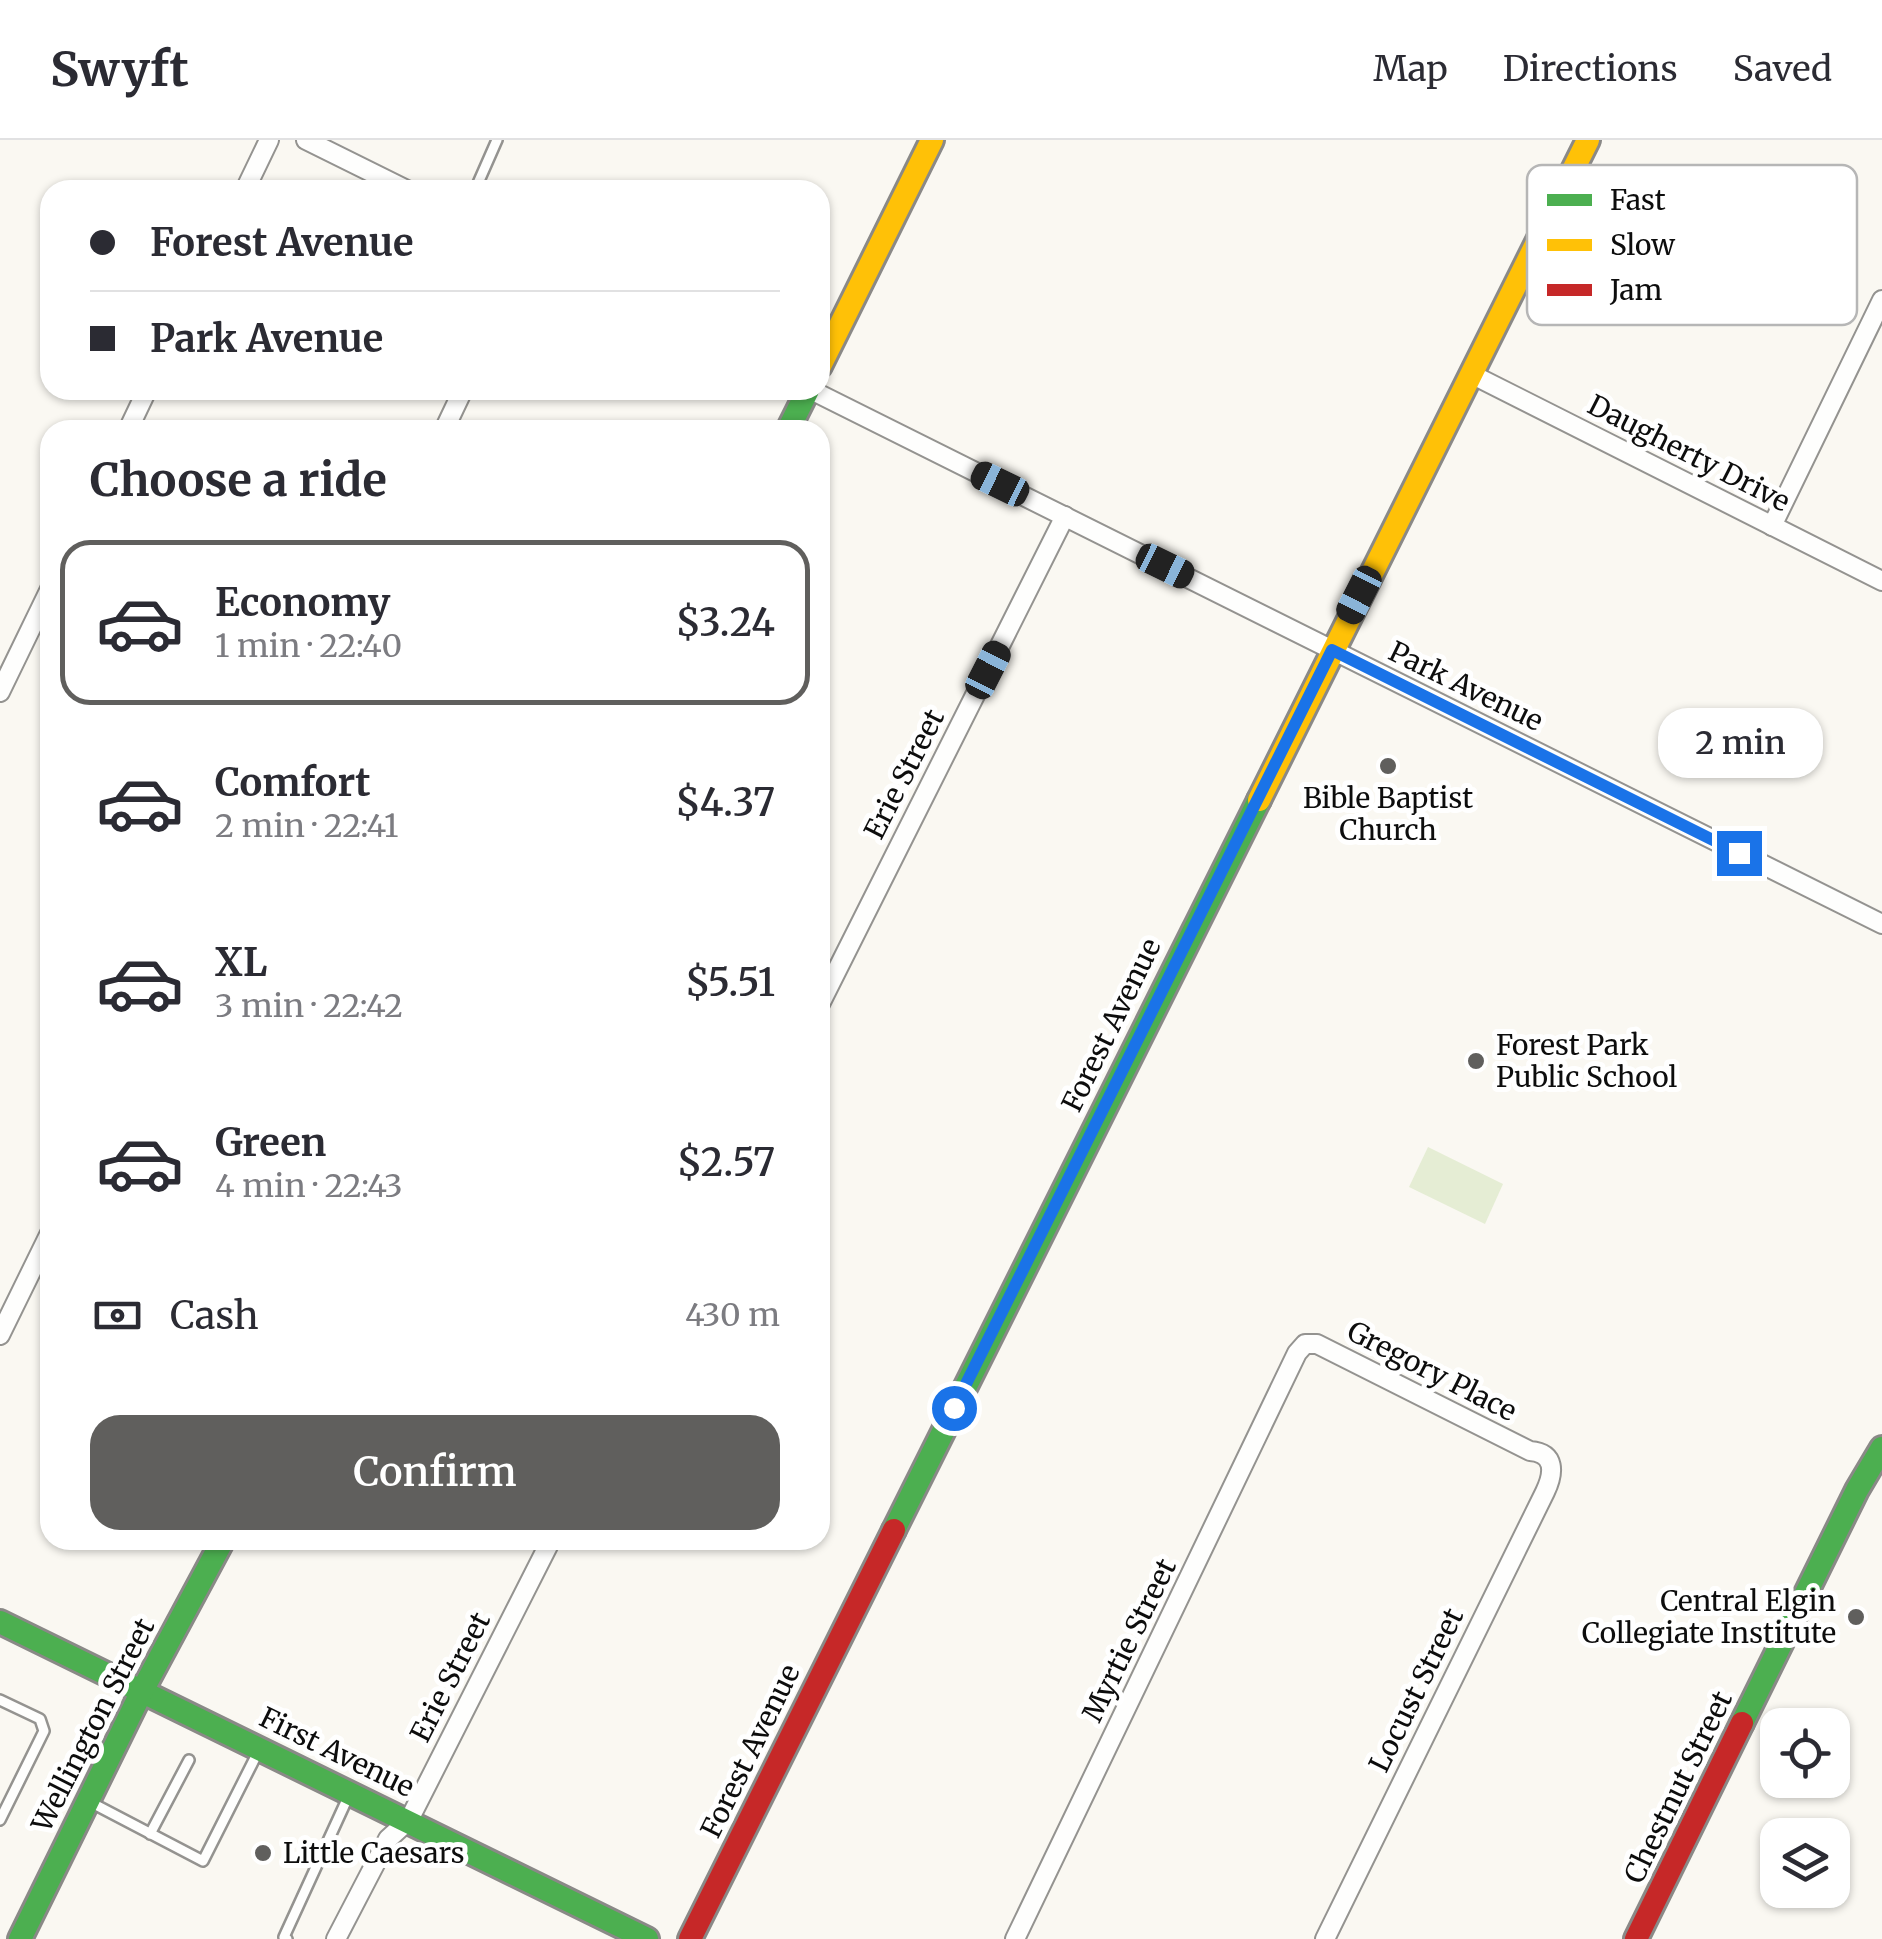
<!DOCTYPE html>
<html lang="en">
<head>
<meta charset="utf-8">
<style>
  :root { --surface:#fff; --page:#f7f7f7; --text:#2b2b33; --muted:#7c7c81; --line:#e1e1e2; --accent:#605f5d }
  body { margin:0; font-family:Merriweather,serif; background:var(--page); color:var(--text); height:100vh; display:flex; flex-direction:column; font-size:38px; white-space:nowrap }
  * { box-sizing:border-box; margin:0 }
  p { font-size:32px; color:var(--muted) }
  .icon { flex:none; width:55px; height:55px; fill:none; stroke:currentColor; stroke-width:2; stroke-linecap:round; stroke-linejoin:round }
  .map { position:relative; flex:1; overflow:hidden }
  .sheet { position:absolute; left:40px; top:280px; width:790px; height:1130px; display:flex; flex-direction:column; background:var(--surface); border-radius:30px; box-shadow:0 2px 8px #0004 }
  .sheet>* { flex:none }
  .banner { position:absolute; left:40px; top:40px; width:790px; height:220px; border-radius:30px; box-shadow:0 2px 8px #0004; display:grid; align-content:center; height:220px; padding:0 50px; background:var(--surface) }
  .controls { position:absolute; left:1760px; top:1568px; display:grid; gap:20px }
  .controls a { display:grid; place-items:center; width:90px; height:90px; border-radius:20px; background:var(--surface); box-shadow:0 2px 8px #0004; font-size:50px }
  .end { position:absolute; width:45px; height:45px; margin:-22px; border:12px solid #1a73e8; background:#fff; box-shadow:0 0 0 5px #fff }
  .from { border-radius:50% }
  .bubble { position:absolute; height:70px; border-radius:30px; background:var(--surface); box-shadow:0 2px 8px #0004; font-size:32px; font-weight:600; line-height:70px; text-align:center }
  .car { position:absolute; width:30px; height:60px; margin:-30px -15px; border-radius:12px; box-shadow:0 0 8px 2px #0007; background:linear-gradient(#222 24%,#8ab4d8 0 40%,#222 0 76%,#8ab4d8 0 86%,#222 0) }
  .banner b { display:flex; align-items:center; gap:35px; height:95px; font-size:38px }
  .banner b+b { border-top:2px solid var(--line) }
  .banner i { width:25px; height:25px; background:var(--text) }
  ul { padding:0; list-style:none }
  li { display:flex; align-items:center; gap:30px; height:165px; margin:0 20px 15px; padding:0 30px; border:5px solid transparent; border-radius:30px }
  li div { flex:1 }
  li b { display:block; font-size:38px }
  li em { font-style:normal; font-weight:600 }
  li.current { border-color:var(--accent) }
  li>.icon { width:90px; height:90px; stroke-width:1.5 }
  h2 { padding:0 50px; font-size:45px; line-height:120px }
  .pay { display:flex; align-items:center; gap:25px; height:110px; padding:0 50px; font-size:38px }
  .pay p { margin-inline-start:auto }
  .action { display:flex; gap:20px; margin-top:auto; padding:20px 50px }
  .action a { flex:1; height:115px; border-radius:30px; background:var(--accent); color:#fff; font-size:40px; font-weight:600; line-height:115px; text-align:center }
  header { display:flex; align-items:center; gap:60px; box-sizing:border-box; height:140px; padding:0 50px; background:var(--surface); border-bottom:2px solid var(--line) }
  header strong { font-size:48px }
  nav { display:flex; gap:55px; margin-inline-start:auto; font-size:35px }
  .map>svg:first-child { display:block }
  .green { fill:#e5edd4 }
  .lines { fill:none; stroke-linecap:round; stroke-linejoin:round }
  .lane-casing { stroke:#949390; stroke-width:14 }
  .street-casing { stroke:#949390; stroke-width:22 }
  .fast-casing { stroke:#8a8987; stroke-width:28 }
  .slow-casing { stroke:#8a8987; stroke-width:28 }
  .jam-casing { stroke:#8a8987; stroke-width:28 }
  .lane { stroke:#fefefd; stroke-width:9 }
  .street { stroke:#fefefd; stroke-width:18 }
  .fast { stroke:#4caf50; stroke-width:22 }
  .slow { stroke:#ffc107; stroke-width:22 }
  .jam { stroke:#c62828; stroke-width:22 }
  .route { stroke:#1a73e8; stroke-width:12 }
  .poi-dot { fill:#605f5d; stroke:#fff; stroke-width:4 }
  .labels { text-anchor:middle; dominant-baseline:central; stroke-width:10; stroke-linejoin:round; paint-order:stroke }
  .street-label { font-size:28px; fill:#0d0d0d; stroke:#fff }
  .poi-label { font-size:28px; fill:#0d0d0d; stroke:#fff; text-anchor:start }
  .key { fill:#fff; stroke:#b6b6b6; stroke-width:2.5 }
  .key-label { font-size:28px; fill:#0d0d0d }
</style>
</head>
<body>
<header>
<strong>Swyft</strong>
<nav><a>Map</a><a>Directions</a><a>Saved</a></nav>
</header>
<div class="map">
<svg width="1882" height="1799" viewBox="0 0 1882 1799">
  <rect width="100%" height="100%" fill="#faf8f2"/>
  <polygon class="green" points="1428,1007 1503,1044 1485,1084 1409,1047"/>
  <g class="lines">
    <defs>
      <g id="lane">
        <polyline points="475,50 497,0"/>
        <polyline points="0,1560 40,1579 44,1591 0,1680"/>
        <polyline points="90,1662 203,1721 258,1612"/>
        <polyline points="150,1694 189,1620"/>
        <polyline points="287,1799 284,1797 349,1655"/>
      </g>
      <g id="street">
        <polyline points="306,0 407,50"/>
        <polyline points="245,50 269,0"/>
        <polyline points="1471,234 1882,441"/>
        <polyline points="811,250 1882,784"/>
        <polyline points="128,290 147,250"/>
        <polyline points="444,290 463,250"/>
        <polyline points="1772,386 1882,160"/>
        <polyline points="0,552 50,449"/>
        <polyline points="820,864 1065,376"/>
        <polyline points="0,1195 50,1093"/>
        <polyline points="336,1799 388,1699 409,1680 551,1400"/>
        <path d="M1015,1799L1297,1213L1305,1204H1317L1530,1311C1556,1313 1554,1333 1545,1352L1325,1799"/>
      </g>
      <g id="fast">
        <polyline points="788,290 808,250"/>
        <polyline points="894,1390 1259,660"/>
        <polyline points="0,1482 647,1799"/>
        <polyline points="1742,1583 1857,1350 1882,1308"/>
        <polyline points="20,1799 142,1551 223,1400"/>
      </g>
      <g id="slow">
        <polyline points="820,226 932,0"/>
        <polyline points="1259,660 1588,0"/>
      </g>
      <g id="jam">
        <polyline points="690,1799 894,1390"/>
        <polyline points="1636,1799 1742,1583"/>
      </g>
    </defs>
    <use href="#lane" class="lane-casing"/>
    <use href="#street" class="street-casing"/>
    <use href="#fast" class="fast-casing"/>
    <use href="#slow" class="slow-casing"/>
    <use href="#jam" class="jam-casing"/>
    <use href="#lane" class="lane"/>
    <use href="#street" class="street"/>
    <use href="#fast" class="fast"/>
    <use href="#slow" class="slow"/>
    <use href="#jam" class="jam"/>
  </g>
  <g class="lines">
    <polyline class="route" points="954,1268 1332,510 1739,713"/>
  </g>
  <g class="poi-dot">
    <circle cx="1388" cy="626" r="10"/>
    <circle cx="1476" cy="921" r="10"/>
    <circle cx="1856" cy="1477" r="10"/>
    <circle cx="263" cy="1713" r="10"/>
  </g>
  <g class="labels">
    <g class="street-label">
      <text transform="translate(1689 313) rotate(27)">Daugherty Drive</text>
      <text transform="translate(1466 546) rotate(26)">Park Avenue</text>
      <text transform="translate(904 634) rotate(-63)">Erie Street</text>
      <text transform="translate(1111 885) rotate(-64)">Forest Avenue</text>
      <text transform="translate(1432 1231) rotate(27)">Gregory Place</text>
      <text transform="translate(1129 1500) rotate(-64)">Myrtie Street</text>
      <text transform="translate(450 1537) rotate(-63)">Erie Street</text>
      <text transform="translate(1416 1550) rotate(-64)">Locust Street</text>
      <text transform="translate(93 1585) rotate(-63)">Wellington Street</text>
      <text transform="translate(750 1611) rotate(-64)">Forest Avenue</text>
      <text transform="translate(337 1612) rotate(26)">First Avenue</text>
      <text transform="translate(1678 1647) rotate(-64)">Chestnut Street</text>
    </g>
    <g class="poi-label">
      <text x="1388" y="658" text-anchor="middle">Bible Baptist<tspan x="1388" dy="32">Church</tspan></text>
      <text x="1496" y="905">Forest Park<tspan x="1496" dy="32">Public School</tspan></text>
      <text x="1836" y="1461" text-anchor="end">Central Elgin<tspan x="1836" dy="32">Collegiate Institute</tspan></text>
      <text x="283" y="1713">Little Caesars</text>
    </g>
  </g>
  <rect x="1527" y="25" width="330" height="160" rx="15" class="key"/>
  <rect x="1547" y="54" width="45" height="12" fill="#4caf50"/>
  <rect x="1547" y="99" width="45" height="12" fill="#ffc107"/>
  <rect x="1547" y="144" width="45" height="12" fill="#c62828"/>
  <g class="key-label">
    <text x="1610" y="70">Fast</text>
    <text x="1610" y="115">Slow</text>
    <text x="1610" y="160">Jam</text>
  </g>
</svg>
<div class="controls">
<a><svg class="icon" aria-label="locate" viewBox="0 0 24 24"><circle cx="12" cy="12" r="6"/><path d="M12 2v4M12 18v4M2 12h4M18 12h4"/></svg></a>
<a><svg class="icon" aria-label="layers" viewBox="0 0 24 24"><path d="M12 4l9 5-9 5-9-5zM3 14l9 5 9-5"/></svg></a>
</div>
<i class="end from" style="left:954px;top:1268px"></i>
<i class="end" style="left:1739px;top:713px"></i>
<div class="bubble" style="left:1658px;top:568px;width:165px">2 min</div>
<i class="car" style="left:1000px;top:344px;rotate:296deg"></i>
<i class="car" style="left:1165px;top:426px;rotate:116deg"></i>
<i class="car" style="left:1359px;top:455px;rotate:207deg"></i>
<i class="car" style="left:988px;top:530px;rotate:27deg"></i>
<div class="banner">
<b><i class="from"></i>Forest Avenue</b>
<b><i></i>Park Avenue</b>
</div>
<section class="sheet">
<h2>Choose a ride</h2>
<ul>
<li class="current"><svg class="icon" aria-label="car" viewBox="0 0 24 24"><path d="M5 17H2v-5l4-1 3-4h7l3 4 3 1v5h-3M9 17h6M6 11h13"/><circle cx="7" cy="17" r="2"/><circle cx="17" cy="17" r="2"/></svg><div><b>Economy</b><p>1 min · 22:40</p></div><em>$3.24</em></li>
<li><svg class="icon" aria-label="car" viewBox="0 0 24 24"><path d="M5 17H2v-5l4-1 3-4h7l3 4 3 1v5h-3M9 17h6M6 11h13"/><circle cx="7" cy="17" r="2"/><circle cx="17" cy="17" r="2"/></svg><div><b>Comfort</b><p>2 min · 22:41</p></div><em>$4.37</em></li>
<li><svg class="icon" aria-label="car" viewBox="0 0 24 24"><path d="M5 17H2v-5l4-1 3-4h7l3 4 3 1v5h-3M9 17h6M6 11h13"/><circle cx="7" cy="17" r="2"/><circle cx="17" cy="17" r="2"/></svg><div><b>XL</b><p>3 min · 22:42</p></div><em>$5.51</em></li>
<li><svg class="icon" aria-label="car" viewBox="0 0 24 24"><path d="M5 17H2v-5l4-1 3-4h7l3 4 3 1v5h-3M9 17h6M6 11h13"/><circle cx="7" cy="17" r="2"/><circle cx="17" cy="17" r="2"/></svg><div><b>Green</b><p>4 min · 22:43</p></div><em>$2.57</em></li>
</ul>
<div class="pay"><svg class="icon" aria-label="cash" viewBox="0 0 24 24"><path d="M3 7h18v10H3z"/><circle cx="12" cy="12" r="2"/></svg>Cash<p>430 m</p></div>
<div class="action"><a>Confirm</a></div>
</section>
</div>
</body>
</html>
